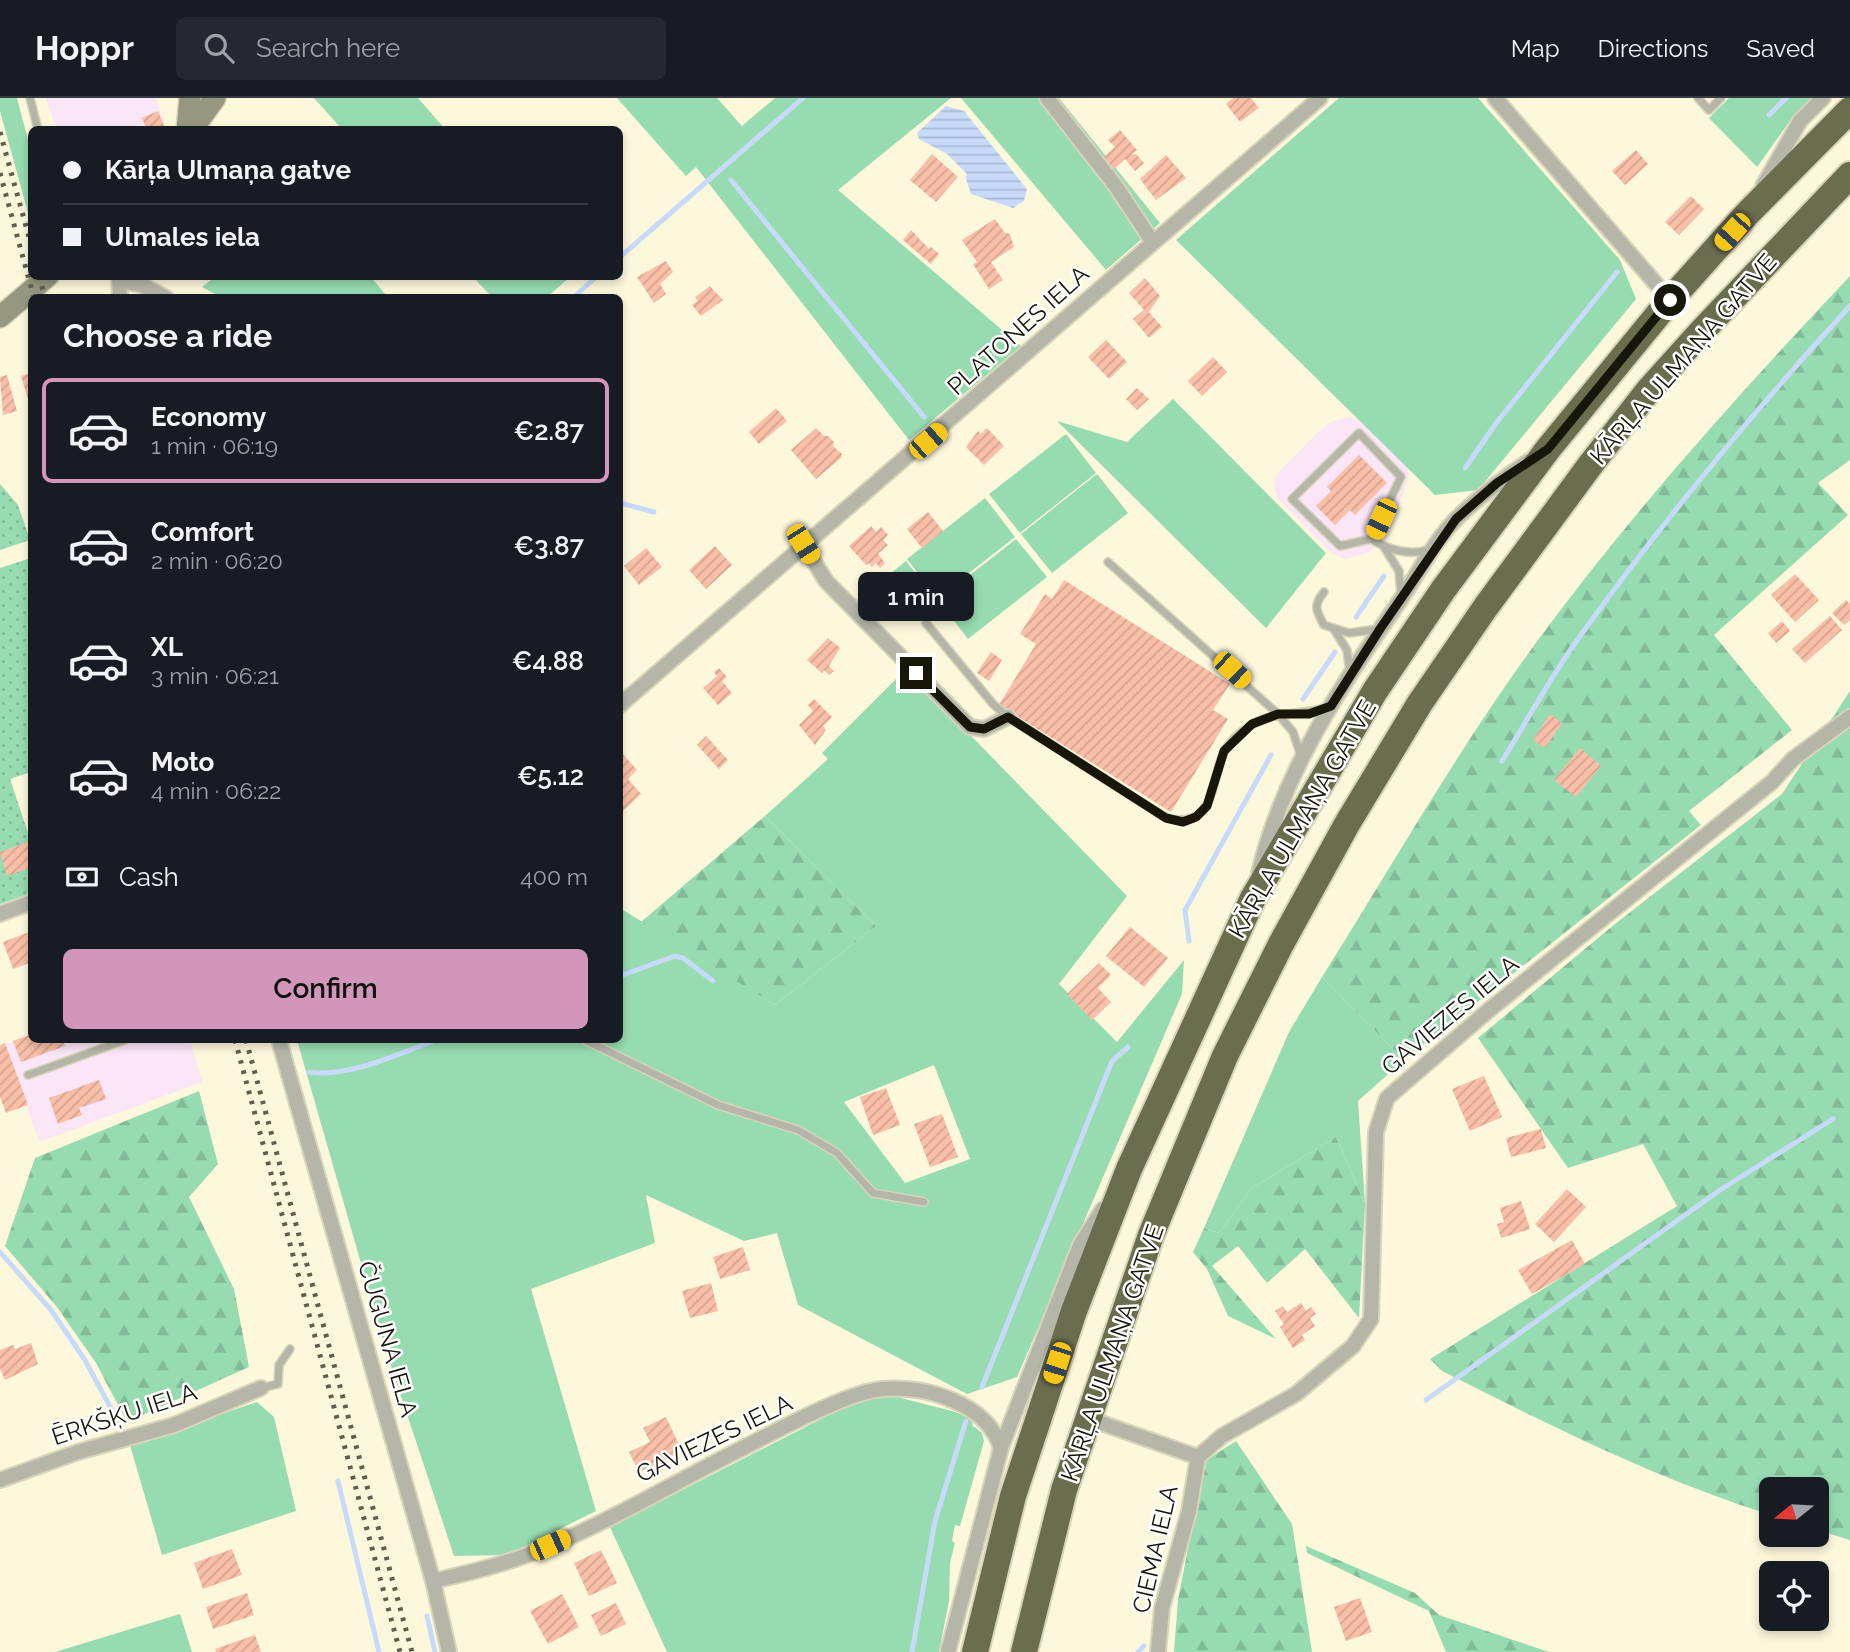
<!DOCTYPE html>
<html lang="en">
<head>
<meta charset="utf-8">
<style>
  :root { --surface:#171b24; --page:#242831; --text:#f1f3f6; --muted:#9ea1a6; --line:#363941; --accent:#d196b9 }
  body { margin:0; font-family:Raleway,sans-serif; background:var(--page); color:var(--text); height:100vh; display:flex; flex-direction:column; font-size:26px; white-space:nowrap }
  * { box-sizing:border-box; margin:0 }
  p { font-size:23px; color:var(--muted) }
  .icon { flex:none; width:38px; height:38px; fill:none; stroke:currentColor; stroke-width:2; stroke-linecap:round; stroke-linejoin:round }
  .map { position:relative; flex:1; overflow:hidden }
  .sheet { position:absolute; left:28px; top:196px; width:595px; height:749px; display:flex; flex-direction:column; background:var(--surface); border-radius:10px; box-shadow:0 4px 10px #0003 }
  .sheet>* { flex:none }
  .top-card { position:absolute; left:28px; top:28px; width:595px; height:154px; border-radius:10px; box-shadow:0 4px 10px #0003; display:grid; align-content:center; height:154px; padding:0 35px; background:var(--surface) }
  .needle { width:46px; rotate:252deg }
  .tools { position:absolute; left:1759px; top:1379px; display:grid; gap:14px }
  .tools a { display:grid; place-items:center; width:70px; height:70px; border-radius:10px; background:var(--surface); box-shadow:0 4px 10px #0003; font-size:35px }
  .end { position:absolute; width:32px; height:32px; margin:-16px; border:9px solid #181509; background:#fff; box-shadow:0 0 0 4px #fff }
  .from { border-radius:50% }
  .bubble { position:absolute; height:49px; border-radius:10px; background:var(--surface); box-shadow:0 4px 10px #0003; font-size:23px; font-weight:600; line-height:49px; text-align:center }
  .car { position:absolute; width:21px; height:42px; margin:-21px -10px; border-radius:9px; box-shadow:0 0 5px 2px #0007; background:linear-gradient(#f5c518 24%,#345 0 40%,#f5c518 0 76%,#345 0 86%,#f5c518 0) }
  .top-card b { display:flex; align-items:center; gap:24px; height:66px; font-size:26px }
  .top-card b+b { border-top:2px solid var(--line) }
  .top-card i { width:18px; height:18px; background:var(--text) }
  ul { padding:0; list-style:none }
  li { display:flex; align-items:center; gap:21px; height:105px; margin:0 14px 10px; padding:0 21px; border:4px solid transparent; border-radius:10px }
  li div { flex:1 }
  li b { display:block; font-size:26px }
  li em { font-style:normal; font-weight:600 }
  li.active { border-color:var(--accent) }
  li>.icon { width:63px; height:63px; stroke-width:1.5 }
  h2 { padding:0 35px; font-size:32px; line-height:84px }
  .pay { display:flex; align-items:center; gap:18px; height:77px; padding:0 35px; font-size:26px }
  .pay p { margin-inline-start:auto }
  .primary-button { display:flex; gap:14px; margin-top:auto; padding:14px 35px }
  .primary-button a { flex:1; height:80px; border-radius:10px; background:var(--accent); color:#111; font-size:28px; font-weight:600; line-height:80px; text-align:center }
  header { display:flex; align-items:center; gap:42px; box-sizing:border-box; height:98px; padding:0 35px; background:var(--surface); border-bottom:2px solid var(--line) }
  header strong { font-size:33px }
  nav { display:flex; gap:38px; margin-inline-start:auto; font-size:24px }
  .search { width:490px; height:63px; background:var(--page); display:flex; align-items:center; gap:18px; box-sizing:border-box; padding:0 24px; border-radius:10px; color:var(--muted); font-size:26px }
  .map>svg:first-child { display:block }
  .commercial { fill:#fae6f6 }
  .grass { fill:#97dbb1; fill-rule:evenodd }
  .forest { fill:url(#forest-firs) }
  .garden { fill:url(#garden-dots) }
  .water { fill:url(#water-rules) }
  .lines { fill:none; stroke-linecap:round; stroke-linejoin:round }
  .stream { stroke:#c7dafa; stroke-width:5 }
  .building { fill:url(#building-hatch) }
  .lane-casing { stroke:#d8d4ba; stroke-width:10 }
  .street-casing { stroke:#d8d4ba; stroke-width:18 }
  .secondary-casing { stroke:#d8d4ba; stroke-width:24 }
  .highway-casing { stroke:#d8d4ba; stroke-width:30 }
  .lane { stroke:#b5b6a8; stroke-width:7 }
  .street { stroke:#b5b6a8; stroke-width:14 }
  .secondary { stroke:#959781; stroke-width:21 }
  .highway { stroke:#6a6d4e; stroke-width:26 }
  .rail { stroke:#615d4c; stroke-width:5; stroke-dasharray:3.5 7; stroke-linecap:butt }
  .route { stroke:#181509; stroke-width:9 }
  .labels { text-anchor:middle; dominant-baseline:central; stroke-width:5; stroke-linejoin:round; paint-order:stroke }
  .street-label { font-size:24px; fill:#181509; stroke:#fff }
</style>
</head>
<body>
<header>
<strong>Hoppr</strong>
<div class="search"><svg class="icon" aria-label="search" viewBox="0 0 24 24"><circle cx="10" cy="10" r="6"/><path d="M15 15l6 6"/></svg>Search here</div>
<nav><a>Map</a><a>Directions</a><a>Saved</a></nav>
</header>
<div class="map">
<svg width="1850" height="1554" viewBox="0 0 1850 1554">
  <defs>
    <pattern id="forest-firs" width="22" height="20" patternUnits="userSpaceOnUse" patternTransform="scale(1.75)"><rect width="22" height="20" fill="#97dbb1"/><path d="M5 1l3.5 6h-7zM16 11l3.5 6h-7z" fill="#81bb97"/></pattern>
    <pattern id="garden-dots" width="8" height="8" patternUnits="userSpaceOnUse" patternTransform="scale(1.75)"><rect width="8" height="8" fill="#97dbb1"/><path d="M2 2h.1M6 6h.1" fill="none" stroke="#81bb97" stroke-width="1.8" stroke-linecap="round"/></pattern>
    <pattern id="water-rules" width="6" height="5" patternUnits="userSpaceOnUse" patternTransform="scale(1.75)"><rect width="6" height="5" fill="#c7dafa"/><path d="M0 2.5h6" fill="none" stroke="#aabad5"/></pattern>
    <pattern id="building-hatch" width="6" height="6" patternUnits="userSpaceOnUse" patternTransform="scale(1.75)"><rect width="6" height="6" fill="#f9bfa8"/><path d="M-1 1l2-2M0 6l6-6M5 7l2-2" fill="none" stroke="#d5a38f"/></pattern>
  </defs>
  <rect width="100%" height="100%" fill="#fdf8dc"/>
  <g class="commercial">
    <polygon points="46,0 156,0 166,31 56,31"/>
    <polygon points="1350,319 1358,321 1407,369 1409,377 1391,430 1368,455 1344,461 1331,454 1277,399 1274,386 1276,377 1318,334 1332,323"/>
    <polygon points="32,942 190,942 202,984 39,1044 5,945"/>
  </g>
  <g class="grass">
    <polygon points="0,0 17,0 31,53 31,126 0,13"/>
    <polygon points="314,0 418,0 445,31 342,31"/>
    <polygon points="617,0 717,0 742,28 775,0 951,0 838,92 1021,248 909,342 696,69 686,78"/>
    <polygon points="961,0 1059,0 1160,125 1106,172"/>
    <polygon points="1339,0 1478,0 1620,162 1636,201 1478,392 1435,397 1176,142"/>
    <polygon points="1729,0 1811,0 1792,20 1757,69 1709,20"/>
    <polygon points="370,178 386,197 383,199 221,199 202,189 215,179"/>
    <polygon points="473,179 570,179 546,200 492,199"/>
    <polygon points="1173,301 1326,455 1266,530 1057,323 1127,344"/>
    <polygon points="1066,336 1096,375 1020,435 989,396"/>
    <polygon points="1097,376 1128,415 1052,475 1021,436"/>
    <polygon points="985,400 1015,439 937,500 907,461"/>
    <polygon points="1016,441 1047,479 968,541 938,502"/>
    <polygon points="906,463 932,496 900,521 875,488"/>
    <path d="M906,571L1127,798L1059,886L1117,944L1184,862L1182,896L1017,1279L967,1296L798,1207L777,1135L744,1143L646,1097L655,1145L531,1191L596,1413L507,1457L454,1458L387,1256L297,942H620V810L775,907L876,828L765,718L828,661L822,655ZM934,967L970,1061L905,1085L844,1004Z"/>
    <polygon points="1322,879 1404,962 1358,1003 1365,1106 1336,1039 1252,1090 1219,1135 1204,1130 1289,934"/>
    <polygon points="893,1298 952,1313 973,1321 972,1327 982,1335 984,1343 960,1428 955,1427 952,1443 955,1445 950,1465 949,1503 939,1554 667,1554 610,1429 856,1303"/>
    <polygon points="257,1304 274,1319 296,1413 162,1457 130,1347"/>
    <polygon points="180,1516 192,1554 55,1554"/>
  </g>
  <g class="forest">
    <path d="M1850,178V362L1818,385L1848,417L1714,537L1792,632L1689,713L1701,727L1404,962L1322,879C1398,758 1469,632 1556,518C1646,399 1747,287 1850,178Z"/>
    <path d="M1850,593V1442L1817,1432L1816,1391H1771V1417C1656,1381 1549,1327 1442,1273L1430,1261L1677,1108L1643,1046L1568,1070L1478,940L1615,826L1782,696Z"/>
    <polygon points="765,718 876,828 775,907 641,824"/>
    <polygon points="199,993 218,1066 189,1099 234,1191 249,1269 127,1324 96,1265 57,1209 5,1148 35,1060"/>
    <polygon points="1336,1039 1365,1106 1359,1220 1305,1151 1267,1185 1238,1148 1212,1168 1276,1241 1228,1218 1207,1171 1193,1154 1204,1130 1219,1135 1252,1090"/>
    <polygon points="1236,1343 1292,1426 1312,1554 1174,1554 1178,1502 1205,1363"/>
    <polygon points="1306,1448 1415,1495 1439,1517 1549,1554 1446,1554 1429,1513 1307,1455"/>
  </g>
  <g class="garden">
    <polygon points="0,386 18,407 30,442 0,452"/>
    <polygon points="31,460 31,674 10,681 31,744 31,795 0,806 0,470"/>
  </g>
  <polygon class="water" points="946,8 964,13 1027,91 1024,103 1013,110 971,96 966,81 967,76 947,56 919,41 917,35"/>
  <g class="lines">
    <g class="stream">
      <polyline points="1769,17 1786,0"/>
      <polyline points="731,82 924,319"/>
      <polyline points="620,159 803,0"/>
      <polyline points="573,200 597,178"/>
      <polyline points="1465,370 1497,324 1617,174"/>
      <polyline points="620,405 654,414"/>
      <polyline points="1356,519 1384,478"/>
      <polyline points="1303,601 1335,554"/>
      <path d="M1502,663C1527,623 1550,580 1578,541C1661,425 1753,314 1850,208"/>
      <polyline points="1189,843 1185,812 1271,657"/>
      <polyline points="620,878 675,858 683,860 713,883"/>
      <path d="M309,974C351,980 398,955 437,942"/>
      <polyline points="0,1154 51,1212 85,1262 122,1331"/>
      <polyline points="982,1289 1112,963 1128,949"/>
      <polyline points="1426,1302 1720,1092 1833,1021"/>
      <polyline points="338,1383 379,1554"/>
      <polyline points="427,1518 435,1554"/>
      <polyline points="912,1554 935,1423 966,1323"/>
      <polyline points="1138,1554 1144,1548"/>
    </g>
  </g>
  <g class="building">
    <polygon points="1233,0 1251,0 1259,10 1240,24 1226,6"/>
    <polygon points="158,13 166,32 147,32 142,20"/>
    <polygon points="1120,32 1137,52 1131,57 1136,56 1144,65 1135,73 1125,61 1114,71 1104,59 1115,49 1108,42"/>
    <polygon points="1636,52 1648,66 1625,87 1612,73"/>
    <polygon points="932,56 958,79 936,104 910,82"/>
    <polygon points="1166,57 1186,80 1156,102 1140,81"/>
    <polygon points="1691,98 1704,111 1679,137 1665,124"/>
    <polygon points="995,121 1005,135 1010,136 1014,149 991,164 1003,182 989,191 973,166 977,164 962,142"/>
    <polygon points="911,132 929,151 931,149 939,156 931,166 903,142"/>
    <polygon points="666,163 673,174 660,186 666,196 654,205 637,179"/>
    <polygon points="1145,180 1160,198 1149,214 1162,229 1149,240 1133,221 1144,212 1129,195"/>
    <polygon points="710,188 723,202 701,218 692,207 698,203 695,199"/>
    <polygon points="1106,242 1127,264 1109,281 1088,259"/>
    <polygon points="1213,259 1227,274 1202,298 1188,283"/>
    <polygon points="32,275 32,311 31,311 21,278"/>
    <polygon points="7,277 17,313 3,317 0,279"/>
    <polygon points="1137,290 1149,301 1137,312 1126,301"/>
    <polygon points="776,310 787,323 759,346 749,334"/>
    <polygon points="816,330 824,338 828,338 834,344 833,348 842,356 841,360 816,381 791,352"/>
    <polygon points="987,330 1004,348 984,367 966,349 978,333 981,336"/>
    <polygon points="1359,357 1387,385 1355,417 1350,412 1335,427 1316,408 1331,393 1327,389"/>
    <polygon points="928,414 943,433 922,450 907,431"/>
    <polygon points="871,428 876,434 881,429 888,437 883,442 888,447 878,456 885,465 880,470 876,465 872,469 869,465 866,467 849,448"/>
    <polygon points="715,448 732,467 706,491 689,472"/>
    <polygon points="646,450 662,469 639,487 624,468"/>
    <polygon points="1795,476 1819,502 1795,524 1771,497"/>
    <polygon points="1064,482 1230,586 1213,612 1228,621 1171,714 999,607 1036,546 1020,536 1045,496 1052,501"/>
    <polygon points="1846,502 1850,506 1850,522 1844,527 1832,515"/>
    <polygon points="1830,518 1842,532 1805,565 1792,551"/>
    <polygon points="1782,523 1790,533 1776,545 1768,535"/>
    <polygon points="828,540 840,550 829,568 834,573 829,577 824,572 822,575 807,562"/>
    <polygon points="991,554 1002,562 989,583 977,575"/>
    <polygon points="719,570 727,579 722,583 732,595 718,607 703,590 717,578 714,574"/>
    <polygon points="814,601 832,619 823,628 826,632 815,647 799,627 813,613 808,607"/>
    <polygon points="1550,616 1562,625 1545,650 1533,642"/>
    <polygon points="706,638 728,662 719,671 697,647"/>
    <polygon points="1580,650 1601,668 1576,699 1554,682"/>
    <polygon points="621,654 637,672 628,681 641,696 623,713 620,711"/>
    <polygon points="30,743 32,769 7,778 0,754"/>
    <polygon points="1130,829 1168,860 1144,889 1106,858"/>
    <polygon points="32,833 32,864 13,871 3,844"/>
    <polygon points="1099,865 1111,877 1098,890 1111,904 1092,922 1067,896"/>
    <polygon points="32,936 32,942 63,942 65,948 21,964 13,943"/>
    <polygon points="5,945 28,1007 6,1015 0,999 0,947"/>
    <polygon points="1484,978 1502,1019 1470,1033 1452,991"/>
    <polygon points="99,982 106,1001 79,1010 82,1017 58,1026 49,1000"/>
    <polygon points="886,990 900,1027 873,1037 860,999"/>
    <polygon points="942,1016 958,1059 930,1069 914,1026"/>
    <polygon points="1541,1031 1546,1050 1511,1059 1506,1040"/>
    <polygon points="1567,1091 1586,1109 1554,1144 1535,1126"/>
    <polygon points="1521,1103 1530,1131 1501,1140 1497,1126 1504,1124 1500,1110"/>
    <polygon points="1572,1142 1585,1166 1532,1196 1518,1172"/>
    <polygon points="743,1149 750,1172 720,1181 713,1159"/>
    <polygon points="711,1185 718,1213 690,1220 682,1193"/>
    <polygon points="1301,1205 1306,1213 1311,1209 1316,1216 1310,1220 1315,1228 1302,1237 1305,1242 1293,1250 1280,1229 1284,1226 1275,1213 1283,1208 1287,1214"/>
    <polygon points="31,1245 38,1266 5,1282 0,1270 0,1252 13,1247 15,1251"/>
    <polygon points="666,1319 682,1353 639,1374 629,1354 650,1344 643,1330"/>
    <polygon points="232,1451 242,1477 203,1491 194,1465"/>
    <polygon points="601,1452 617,1485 589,1498 574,1465"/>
    <polygon points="247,1495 254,1517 213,1531 206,1509"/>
    <polygon points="562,1496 579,1529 548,1546 530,1513"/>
    <polygon points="1360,1500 1372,1534 1346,1543 1334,1509"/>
    <polygon points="616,1505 626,1526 601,1538 591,1517"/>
    <polygon points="255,1537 261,1554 216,1554 215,1551"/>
  </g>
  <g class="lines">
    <defs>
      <g id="lane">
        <polyline points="30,0 38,32"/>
        <polyline points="1698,0 1709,12 1721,0"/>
        <path d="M1371,441L1401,379L1359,335L1292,401L1340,448L1371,441C1387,451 1411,459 1429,451"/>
        <polyline points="1384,449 1399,473 1401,496"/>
        <polyline points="1108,464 1278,616 1293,634 1301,658"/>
        <path d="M1324,494C1313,507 1316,513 1324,527L1349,535L1378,531"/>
        <path d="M926,525L993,606L1008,619L1166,720C1216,732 1209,686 1224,654C1229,644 1240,634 1250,628C1274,612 1302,618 1328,609"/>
        <polyline points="1335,533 1347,552 1350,574"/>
        <polyline points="585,942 718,1007 798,1032 837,1055 873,1095 924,1104"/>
        <polyline points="28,977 125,942"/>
        <polyline points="261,1290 278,1286 279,1267 290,1251"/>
      </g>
      <g id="street">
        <polyline points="1047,0 1115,87 1152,143"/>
        <polyline points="1495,0 1670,202"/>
        <polyline points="1763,88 1800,23 1823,0"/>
        <polyline points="119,178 120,200"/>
        <polyline points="121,183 142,187 166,200"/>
        <polyline points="803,446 826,483 970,629 984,631 1008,619"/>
        <polyline points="620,607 1320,0"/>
        <path d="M1259,775C1283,672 1344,584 1403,498C1420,472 1436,441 1458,419C1480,398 1504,380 1529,363"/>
        <polyline points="0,816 32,804"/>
        <polyline points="279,942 433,1483 449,1554"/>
        <polyline points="1087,1320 1198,1359"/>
        <polyline points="1198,1359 1222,1338 1296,1296 1353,1248 1371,1221 1376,1034 1387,1000 1489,912 1772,684 1793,661 1850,619"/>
        <polyline points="0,1382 78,1354 174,1327 261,1290"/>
        <path d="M433,1483C468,1475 502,1467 535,1454C604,1427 670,1387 735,1354C769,1337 846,1294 882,1291C925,1287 987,1305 1001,1350"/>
        <polyline points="948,1554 1001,1350 1080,1147 1103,1111"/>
        <polyline points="1158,1554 1162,1510 1189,1413 1198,1359"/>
      </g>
      <g id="secondary">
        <polyline points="187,32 190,0"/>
        <polyline points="192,32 215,0"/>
        <polyline points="0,219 48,178"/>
      </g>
      <g id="highway">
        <polyline points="975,1554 1013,1398 1074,1213 1129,1071 1253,800 1375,593 1443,492 1548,351 1670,202 1747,116 1850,12"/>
        <polyline points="1024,1554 1064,1392 1151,1137 1225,958 1281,846 1347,726 1420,605 1485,510 1591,366 1648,293 1702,233 1850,77"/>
      </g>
    </defs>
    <use href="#lane" class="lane-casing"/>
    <use href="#street" class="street-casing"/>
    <use href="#secondary" class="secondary-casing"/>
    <use href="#highway" class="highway-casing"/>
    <use href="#lane" class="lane"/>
    <use href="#street" class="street"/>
    <use href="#secondary" class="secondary"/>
    <use href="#highway" class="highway"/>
    <g class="rail">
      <polyline points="0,34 32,150"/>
      <polyline points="0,75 34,200"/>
      <polyline points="39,178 45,200"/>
      <polyline points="235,942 400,1554"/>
      <polyline points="246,942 412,1554"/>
    </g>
  </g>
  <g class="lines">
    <polyline class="route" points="916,575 970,629 984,631 1008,619 1166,720 1183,724 1196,719 1207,708 1224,653 1252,626 1278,616 1309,616 1331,608 1380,531 1456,421 1497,385 1548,351 1670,202"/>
  </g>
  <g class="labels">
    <g class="street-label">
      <text transform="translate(1018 232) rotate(-42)">PLATONES IELA</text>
      <text transform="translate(1683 261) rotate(-49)">KĀRĻA ULMAŅA GATVE</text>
      <text transform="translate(1302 721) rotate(-60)">KĀRĻA ULMAŅA GATVE</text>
      <text transform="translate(1450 917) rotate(-40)">GAVIEZES IELA</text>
      <text transform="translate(388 1241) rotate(74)">ČUGUNA IELA</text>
      <text transform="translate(1112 1255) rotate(-71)">KĀRĻA ULMAŅA GATVE</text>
      <text transform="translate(124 1316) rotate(-18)">ĒRKŠĶU IELA</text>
      <text transform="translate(714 1340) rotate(-26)">GAVIEZES IELA</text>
      <text transform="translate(1155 1451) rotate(-77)">CIEMA IELA</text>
    </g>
  </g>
</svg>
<div class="tools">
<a><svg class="needle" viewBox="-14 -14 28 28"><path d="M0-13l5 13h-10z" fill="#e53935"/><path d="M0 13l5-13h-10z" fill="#9ea1a6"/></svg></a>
<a><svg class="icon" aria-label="locate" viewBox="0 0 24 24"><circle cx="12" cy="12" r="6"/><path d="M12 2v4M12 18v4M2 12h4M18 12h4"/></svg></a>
</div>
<i class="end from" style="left:1670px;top:202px"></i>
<i class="end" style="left:916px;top:575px"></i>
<div class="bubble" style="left:858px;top:474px;width:116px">1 min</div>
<i class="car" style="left:1732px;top:134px;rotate:222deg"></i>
<i class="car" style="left:928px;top:343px;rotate:49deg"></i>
<i class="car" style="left:1381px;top:421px;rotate:205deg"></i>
<i class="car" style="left:803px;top:446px;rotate:148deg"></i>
<i class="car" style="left:1232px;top:572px;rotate:133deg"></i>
<i class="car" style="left:1057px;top:1265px;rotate:198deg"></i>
<i class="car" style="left:550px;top:1447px;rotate:66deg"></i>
<div class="top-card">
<b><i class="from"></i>Kārļa Ulmaņa gatve</b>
<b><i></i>Ulmales iela</b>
</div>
<section class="sheet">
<h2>Choose a ride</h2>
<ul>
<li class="active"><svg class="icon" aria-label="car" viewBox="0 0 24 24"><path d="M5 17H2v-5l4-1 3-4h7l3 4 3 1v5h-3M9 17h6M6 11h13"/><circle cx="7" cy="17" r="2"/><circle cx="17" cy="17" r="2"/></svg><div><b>Economy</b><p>1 min · 06:19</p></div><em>€2.87</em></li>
<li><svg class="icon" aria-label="car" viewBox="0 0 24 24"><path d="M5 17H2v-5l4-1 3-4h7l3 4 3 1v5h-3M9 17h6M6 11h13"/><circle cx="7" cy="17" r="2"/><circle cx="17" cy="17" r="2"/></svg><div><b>Comfort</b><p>2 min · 06:20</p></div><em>€3.87</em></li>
<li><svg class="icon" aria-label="car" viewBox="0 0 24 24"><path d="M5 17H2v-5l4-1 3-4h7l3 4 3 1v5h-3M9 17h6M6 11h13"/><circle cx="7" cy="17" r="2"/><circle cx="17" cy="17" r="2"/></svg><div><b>XL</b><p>3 min · 06:21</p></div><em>€4.88</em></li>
<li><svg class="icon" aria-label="car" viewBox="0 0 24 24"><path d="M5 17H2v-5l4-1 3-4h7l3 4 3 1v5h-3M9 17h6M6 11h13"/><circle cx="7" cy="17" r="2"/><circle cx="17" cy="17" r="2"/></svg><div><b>Moto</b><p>4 min · 06:22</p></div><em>€5.12</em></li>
</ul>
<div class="pay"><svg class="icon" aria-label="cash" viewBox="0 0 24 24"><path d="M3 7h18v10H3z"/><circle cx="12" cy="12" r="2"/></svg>Cash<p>400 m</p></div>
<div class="primary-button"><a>Confirm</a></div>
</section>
</div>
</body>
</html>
